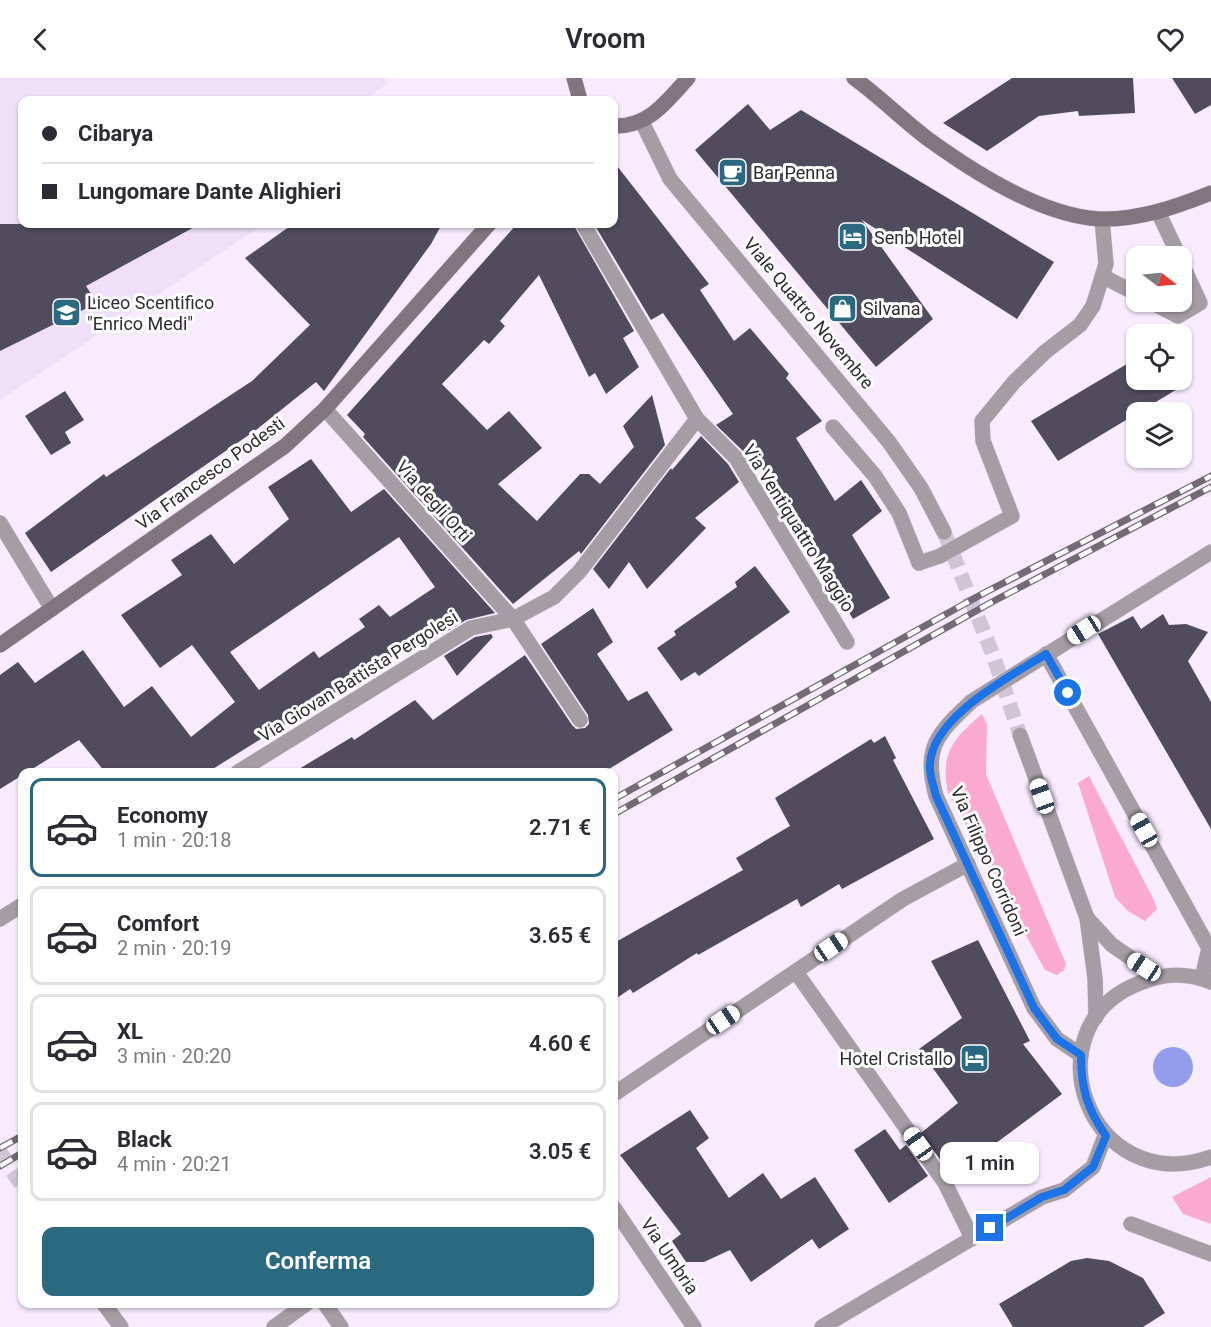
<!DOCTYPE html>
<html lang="it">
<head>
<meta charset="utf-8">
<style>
  :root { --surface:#fff; --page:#f2f2f3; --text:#2b2b33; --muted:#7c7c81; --line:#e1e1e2; --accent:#2a697f }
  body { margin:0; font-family:Roboto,sans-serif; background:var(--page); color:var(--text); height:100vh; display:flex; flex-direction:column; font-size:22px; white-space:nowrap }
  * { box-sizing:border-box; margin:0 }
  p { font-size:20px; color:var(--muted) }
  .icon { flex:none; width:33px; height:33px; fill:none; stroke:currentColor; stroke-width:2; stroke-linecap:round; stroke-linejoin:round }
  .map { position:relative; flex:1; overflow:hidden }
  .panel { position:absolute; left:18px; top:690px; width:600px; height:540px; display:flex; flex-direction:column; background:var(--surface); border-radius:12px; box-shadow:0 2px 4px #0004 }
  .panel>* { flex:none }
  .hud { position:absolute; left:18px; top:18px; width:600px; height:132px; border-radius:12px; box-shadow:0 2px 4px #0004; display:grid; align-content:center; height:132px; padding:0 24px; background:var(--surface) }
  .needle { width:39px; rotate:106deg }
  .buttons { position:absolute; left:1126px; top:168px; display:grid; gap:12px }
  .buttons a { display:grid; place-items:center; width:66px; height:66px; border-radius:12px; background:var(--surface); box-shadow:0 2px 4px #0004; font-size:30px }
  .end { position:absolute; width:27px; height:27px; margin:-14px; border:8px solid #1a73e8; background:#fff; box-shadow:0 0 0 3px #fff }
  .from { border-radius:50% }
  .bubble { position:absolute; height:42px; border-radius:12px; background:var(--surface); box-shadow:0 2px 4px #0004; font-size:20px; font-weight:600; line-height:42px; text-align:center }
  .car { position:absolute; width:18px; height:36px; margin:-18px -9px; border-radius:8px; box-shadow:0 0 4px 2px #0007; background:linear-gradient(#fff 24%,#345 0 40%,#fff 0 76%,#345 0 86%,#fff 0) }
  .hud b { display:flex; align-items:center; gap:21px; height:57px; font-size:22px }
  .hud b+b { border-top:2px solid var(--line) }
  .hud i { width:15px; height:15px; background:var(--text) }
  ul { padding:10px 0 0; list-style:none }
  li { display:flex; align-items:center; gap:18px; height:99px; margin:0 12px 9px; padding:0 12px; border:3px solid var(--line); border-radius:12px }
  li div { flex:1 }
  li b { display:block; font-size:22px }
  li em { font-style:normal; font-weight:600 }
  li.on { border-color:var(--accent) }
  li>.icon { width:54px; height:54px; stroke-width:1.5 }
  .primary-button { display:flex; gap:12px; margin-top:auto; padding:12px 24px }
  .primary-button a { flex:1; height:69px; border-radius:12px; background:var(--accent); color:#fff; font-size:24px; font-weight:600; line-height:69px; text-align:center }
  header { display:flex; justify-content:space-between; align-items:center; height:78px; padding:0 24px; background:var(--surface); font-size:27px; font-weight:600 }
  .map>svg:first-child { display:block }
  .built { fill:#f0dff9 }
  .green { fill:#faaace }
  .water { fill:#949ded }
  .building { fill:#504c5d; fill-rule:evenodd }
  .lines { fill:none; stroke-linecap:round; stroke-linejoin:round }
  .pedestrian-tunnel { stroke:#d0c5d5; stroke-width:15; stroke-dasharray:15 8; stroke-linecap:butt }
  .tertiary-tunnel { stroke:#d0c5d5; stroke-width:15; stroke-dasharray:15 8; stroke-linecap:butt }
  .service-casing { stroke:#d4c9d9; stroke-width:16 }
  .pedestrian-casing { stroke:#d4c9d9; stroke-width:16 }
  .minor-casing { stroke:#d4c9d9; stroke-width:16 }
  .tertiary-casing { stroke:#d4c9d9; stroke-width:16 }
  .secondary-casing { stroke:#d4c9d9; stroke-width:16 }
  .service { stroke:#a59da4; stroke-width:15 }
  .pedestrian { stroke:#a59da4; stroke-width:15 }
  .minor { stroke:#a59da4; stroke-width:15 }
  .tertiary { stroke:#a59da4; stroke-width:15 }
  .secondary { stroke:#81767f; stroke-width:15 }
  .rail-casing { stroke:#726b75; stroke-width:7 }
  .rail { stroke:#fefefe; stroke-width:4.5; stroke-dasharray:14; stroke-linecap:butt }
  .route { stroke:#1a73e8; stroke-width:8 }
  .labels { text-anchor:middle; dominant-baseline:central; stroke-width:6; stroke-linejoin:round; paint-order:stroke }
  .poi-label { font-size:18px; fill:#312c33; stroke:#fefefe; text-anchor:start }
  .street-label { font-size:18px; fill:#312c33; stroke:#fefefe }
</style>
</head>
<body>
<header><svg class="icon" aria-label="back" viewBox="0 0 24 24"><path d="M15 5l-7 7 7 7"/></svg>Vroom<svg class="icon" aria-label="heart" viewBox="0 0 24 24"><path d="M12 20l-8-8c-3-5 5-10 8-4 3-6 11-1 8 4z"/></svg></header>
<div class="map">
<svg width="1211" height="1249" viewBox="0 0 1211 1249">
  <rect width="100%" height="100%" fill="#f8ebfe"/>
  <polygon class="built" points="0,0 385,0 387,6 364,22 22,22 22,146 264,146 0,322"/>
  <g class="green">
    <path d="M982,636L987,646L986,696L1066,886L1064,892L1057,897L1045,892L948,715C940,675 953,661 982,636Z"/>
    <polygon points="1089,698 1154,822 1157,831 1145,843 1128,833 1115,819 1078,705"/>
    <polygon points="1211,1099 1211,1146 1183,1136 1172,1119"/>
  </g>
  <circle class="water" cx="1173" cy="989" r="20"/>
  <g class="building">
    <polygon points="1012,0 1133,0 1135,35 1079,38 1078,33 1039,38 987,73 943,45"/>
    <polygon points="1172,0 1211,0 1211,27 1195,36"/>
    <polygon points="748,26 770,52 801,32 1054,184 1017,241 862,142 933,241 876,289 695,72"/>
    <polygon points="614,84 709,206 700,212 734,263 750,250 789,296 786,300 822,343 796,360 835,423 861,402 882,433 852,457 890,520 853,541 760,387 754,391 743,373 716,347 733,336 663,235 651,242 594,146 614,146"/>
    <polygon points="0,146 200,146 86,208 97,225 0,273"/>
    <polygon points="293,146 442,146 431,166 324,313 316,304 256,352 51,494 25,455 104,396 106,399 252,303 310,247 245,180"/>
    <polygon points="517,146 573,146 634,253 623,260 639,289 606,316 595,295 589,299 539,197 500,243 505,248 489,266 484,262 442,306 487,352 509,333 542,370 498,406 537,443 580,396 589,396 600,406 634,369 623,348 652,317 665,367 581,476 579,473 513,526 363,359 365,356 347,337"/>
    <polygon points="1137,280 1137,302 1182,302 1182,292 1189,304 1058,383 1031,343"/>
    <polygon points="65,313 84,342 65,354 71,365 51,377 25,338"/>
    <polygon points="701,358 728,386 739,404 695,440 706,450 647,511 629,484 609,511 593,491 671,390 672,392"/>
    <path d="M311,381L351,434L384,411L495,535L466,542L434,561L430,555L208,694H105L79,662L0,711V597L18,584L35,605L83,572L124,629L152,608L191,659L235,624L192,567L160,590L121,537L182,497L171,482L211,456L234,486L289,441L268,409ZM399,459L435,509L390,539L379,527L359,541L365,549L319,580L314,573L259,612L230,574Z"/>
    <polygon points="755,488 790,534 699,598 695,594 681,603 657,570 676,557 674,553 737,509 735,504"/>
    <polygon points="593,530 613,564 597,576 628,623 647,613 673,652 604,694 294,694 352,659 354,662 415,622 433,642 525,577 572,647 576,651 585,650 589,646 588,637 541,566"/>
    <polygon points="1163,536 1169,547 1186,546 1208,554 1188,583 1211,624 1211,751 1098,556 1133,538 1141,551"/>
    <polygon points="491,556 493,559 457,598 444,578 475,559"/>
    <polygon points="885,658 896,680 893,682 934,761 842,811 839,806 801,829 797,821 698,877 697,875 633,915 630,911 614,922 614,865 743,792 736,780 790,748 775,720 871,661 874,665"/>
    <polygon points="978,862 1030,963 1023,966 1062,1016 957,1094 949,1083 944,1087 921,1055 958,1025 919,971 962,940 931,883"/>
    <polygon points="690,1032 709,1060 696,1070 729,1120 763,1095 781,1121 815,1099 849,1151 819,1171 812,1161 751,1204 730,1172 704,1184 686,1184 672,1163 681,1156 620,1077"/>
    <polygon points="885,1051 900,1072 906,1067 928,1098 889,1125 854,1072"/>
    <polygon points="1087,1180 1109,1183 1143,1200 1165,1235 1143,1249 1013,1249 999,1226 1071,1183"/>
  </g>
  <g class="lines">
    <polyline class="pedestrian-tunnel" points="0,1074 22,1108"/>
    <polyline class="tertiary-tunnel" points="944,454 993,577 1020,657"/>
    <defs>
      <g id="service">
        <polyline points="1158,134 1179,178"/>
        <polyline points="1104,199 1137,216"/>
        <polyline points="1151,224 1178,238 1200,225 1182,186"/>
        <polyline points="833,349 875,398 899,435 919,485"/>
      </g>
      <polyline id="pedestrian" points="1131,1146 1211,1176"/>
      <g id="minor">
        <polyline points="583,146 697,341 736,380 847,564"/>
        <polyline points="325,331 513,541 580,642"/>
        <polyline points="0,445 52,531"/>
        <polyline points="919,485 940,478 1012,438 983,363 982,343 1014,304 1045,274 1080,247 1093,228 1106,186 1102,141"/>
        <polyline points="1046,576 1209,870 1202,900"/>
        <polyline points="238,694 471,550 513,541 554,519 579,494 697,341"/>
        <polyline points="0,841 22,827"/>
        <polyline points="796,894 945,1105 972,1160"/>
        <path d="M1081,977L1057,961L1034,930L936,718C923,669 937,656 972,623L1211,474"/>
        <polyline points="614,1016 903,821 968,786"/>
        <polyline points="614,1130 694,1249"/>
        <polyline points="104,1226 121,1249"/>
        <polyline points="325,1226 341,1249"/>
        <polyline points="274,1249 306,1226"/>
      </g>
      <g id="tertiary">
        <polyline points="642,44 670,101 889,364 921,410 944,454"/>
        <polyline points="1020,657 1087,840 1095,900 1096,939"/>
        <polyline points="1087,840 1112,867 1157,898"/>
        <path d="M1211,904C1186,894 1164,895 1140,905C1027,948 1088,1122 1211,1079"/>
        <polyline points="822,1249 1042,1119 1064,1112 1093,1089 1105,1058"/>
      </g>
      <g id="secondary">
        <polyline points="574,0 580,22"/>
        <path d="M854,0C880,19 903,42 928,61C975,95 1042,138 1100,141C1139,142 1176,129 1211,115"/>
        <path d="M614,48C649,49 666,24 688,0"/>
        <polyline points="0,567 285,368 325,331 489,146"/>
      </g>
    </defs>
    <use href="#service" class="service-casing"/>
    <use href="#pedestrian" class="pedestrian-casing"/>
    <use href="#minor" class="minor-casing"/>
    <use href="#tertiary" class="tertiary-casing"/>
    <use href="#secondary" class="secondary-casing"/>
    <use href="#service" class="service"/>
    <use href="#pedestrian" class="pedestrian"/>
    <use href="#minor" class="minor"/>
    <use href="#tertiary" class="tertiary"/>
    <use href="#secondary" class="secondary"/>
    <defs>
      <g id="rail">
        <polyline points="614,721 984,515 1211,398"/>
        <polyline points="614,736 992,524 1211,409"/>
        <polyline points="0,1070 22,1058"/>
        <polyline points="0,1088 22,1075"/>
      </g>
    </defs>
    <use href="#rail" class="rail-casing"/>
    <use href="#rail" class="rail"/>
  </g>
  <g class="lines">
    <path class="route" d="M990,1150L1042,1119L1064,1112L1093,1089L1106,1058C1087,1031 1081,1010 1081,977L1057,961L1034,930L936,718C934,708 929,697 930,687C931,639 1011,598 1046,576L1068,615"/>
  </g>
  <defs>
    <symbol id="cafe-square" viewBox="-11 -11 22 22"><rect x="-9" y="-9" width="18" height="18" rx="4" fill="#2a697f" stroke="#fefefe"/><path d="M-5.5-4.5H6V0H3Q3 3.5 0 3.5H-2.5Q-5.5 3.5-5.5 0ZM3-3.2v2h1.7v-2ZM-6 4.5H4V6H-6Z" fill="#fff"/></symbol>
    <symbol id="hotel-square" viewBox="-11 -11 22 22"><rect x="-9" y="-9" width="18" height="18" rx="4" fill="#2a697f" stroke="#fefefe"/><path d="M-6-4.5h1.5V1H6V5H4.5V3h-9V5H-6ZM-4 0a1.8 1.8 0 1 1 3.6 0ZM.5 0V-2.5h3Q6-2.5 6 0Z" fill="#fff"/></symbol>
    <symbol id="shop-square" viewBox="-11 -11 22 22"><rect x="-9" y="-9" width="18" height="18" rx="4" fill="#2a697f" stroke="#fefefe"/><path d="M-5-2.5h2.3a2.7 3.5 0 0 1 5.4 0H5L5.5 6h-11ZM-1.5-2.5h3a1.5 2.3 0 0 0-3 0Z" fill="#fff"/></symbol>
    <symbol id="school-square" viewBox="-11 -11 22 22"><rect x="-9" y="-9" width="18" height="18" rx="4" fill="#2a697f" stroke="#fefefe"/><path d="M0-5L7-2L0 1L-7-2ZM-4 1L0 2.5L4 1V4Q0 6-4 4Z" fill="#fff"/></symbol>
  </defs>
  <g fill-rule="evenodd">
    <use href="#cafe-square" x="716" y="78" width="33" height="33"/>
    <use href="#hotel-square" x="836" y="142" width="33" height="33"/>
    <use href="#shop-square" x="826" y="214" width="33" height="33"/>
    <use href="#school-square" x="50" y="218" width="33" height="33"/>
    <use href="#hotel-square" x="958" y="964" width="33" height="33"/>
  </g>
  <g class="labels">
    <g class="poi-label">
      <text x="753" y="94">Bar Penna</text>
      <text x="874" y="159">Senb Hotel</text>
      <text x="87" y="224">Liceo Scentifico<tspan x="87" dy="21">"Enrico Medi"</tspan></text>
      <text x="863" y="230">Silvana</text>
      <text x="953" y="980" text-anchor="end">Hotel Cristallo</text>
    </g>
    <g class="street-label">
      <text transform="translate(809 235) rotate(50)">Viale Quattro Novembre</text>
      <text transform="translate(210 395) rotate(-36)">Via Francesco Podesti</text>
      <text transform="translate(434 423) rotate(48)">Via degli Orti</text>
      <text transform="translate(799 450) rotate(58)">Via Ventiquattro Maggio</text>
      <text transform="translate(358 598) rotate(-32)">Via Giovan Battista Pergolesi</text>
      <text transform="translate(989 783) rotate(66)">Via Filippo Corridoni</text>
      <text transform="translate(670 1178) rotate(56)">Via Umbria</text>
    </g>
  </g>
</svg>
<div class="buttons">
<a><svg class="needle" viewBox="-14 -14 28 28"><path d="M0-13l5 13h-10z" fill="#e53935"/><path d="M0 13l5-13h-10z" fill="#7c7c81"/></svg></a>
<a><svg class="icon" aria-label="locate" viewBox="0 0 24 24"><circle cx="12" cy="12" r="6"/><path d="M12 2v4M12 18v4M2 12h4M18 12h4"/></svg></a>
<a><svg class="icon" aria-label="layers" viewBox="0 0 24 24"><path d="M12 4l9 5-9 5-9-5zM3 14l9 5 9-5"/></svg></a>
</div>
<i class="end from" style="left:1068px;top:615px"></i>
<i class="end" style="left:990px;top:1150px"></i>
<div class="bubble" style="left:940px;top:1064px;width:99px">1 min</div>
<i class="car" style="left:1084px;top:552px;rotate:238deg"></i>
<i class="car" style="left:1042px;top:718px;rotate:340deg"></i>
<i class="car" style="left:1144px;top:752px;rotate:331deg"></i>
<i class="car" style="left:831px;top:869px;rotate:56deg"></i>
<i class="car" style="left:1144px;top:889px;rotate:303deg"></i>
<i class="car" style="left:723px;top:942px;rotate:56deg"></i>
<i class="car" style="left:918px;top:1066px;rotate:325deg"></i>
<div class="hud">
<b><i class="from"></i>Cibarya</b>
<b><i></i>Lungomare Dante Alighieri</b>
</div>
<section class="panel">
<ul>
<li class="on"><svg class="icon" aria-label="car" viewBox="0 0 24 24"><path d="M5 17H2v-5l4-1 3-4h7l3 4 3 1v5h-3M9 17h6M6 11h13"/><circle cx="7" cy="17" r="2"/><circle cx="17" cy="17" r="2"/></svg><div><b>Economy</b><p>1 min · 20:18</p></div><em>2.71 €</em></li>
<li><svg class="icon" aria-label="car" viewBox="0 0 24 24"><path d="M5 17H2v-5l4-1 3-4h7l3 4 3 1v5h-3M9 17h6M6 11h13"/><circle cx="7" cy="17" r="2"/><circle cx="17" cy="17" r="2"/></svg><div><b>Comfort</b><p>2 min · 20:19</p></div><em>3.65 €</em></li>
<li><svg class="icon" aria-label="car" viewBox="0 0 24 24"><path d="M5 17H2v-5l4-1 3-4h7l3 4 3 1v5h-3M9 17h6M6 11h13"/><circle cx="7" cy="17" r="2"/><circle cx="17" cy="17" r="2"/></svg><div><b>XL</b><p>3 min · 20:20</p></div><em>4.60 €</em></li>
<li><svg class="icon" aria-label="car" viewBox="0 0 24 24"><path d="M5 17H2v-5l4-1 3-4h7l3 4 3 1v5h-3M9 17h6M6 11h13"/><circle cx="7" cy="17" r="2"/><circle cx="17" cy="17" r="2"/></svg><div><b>Black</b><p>4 min · 20:21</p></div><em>3.05 €</em></li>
</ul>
<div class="primary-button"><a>Conferma</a></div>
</section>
</div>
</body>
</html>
